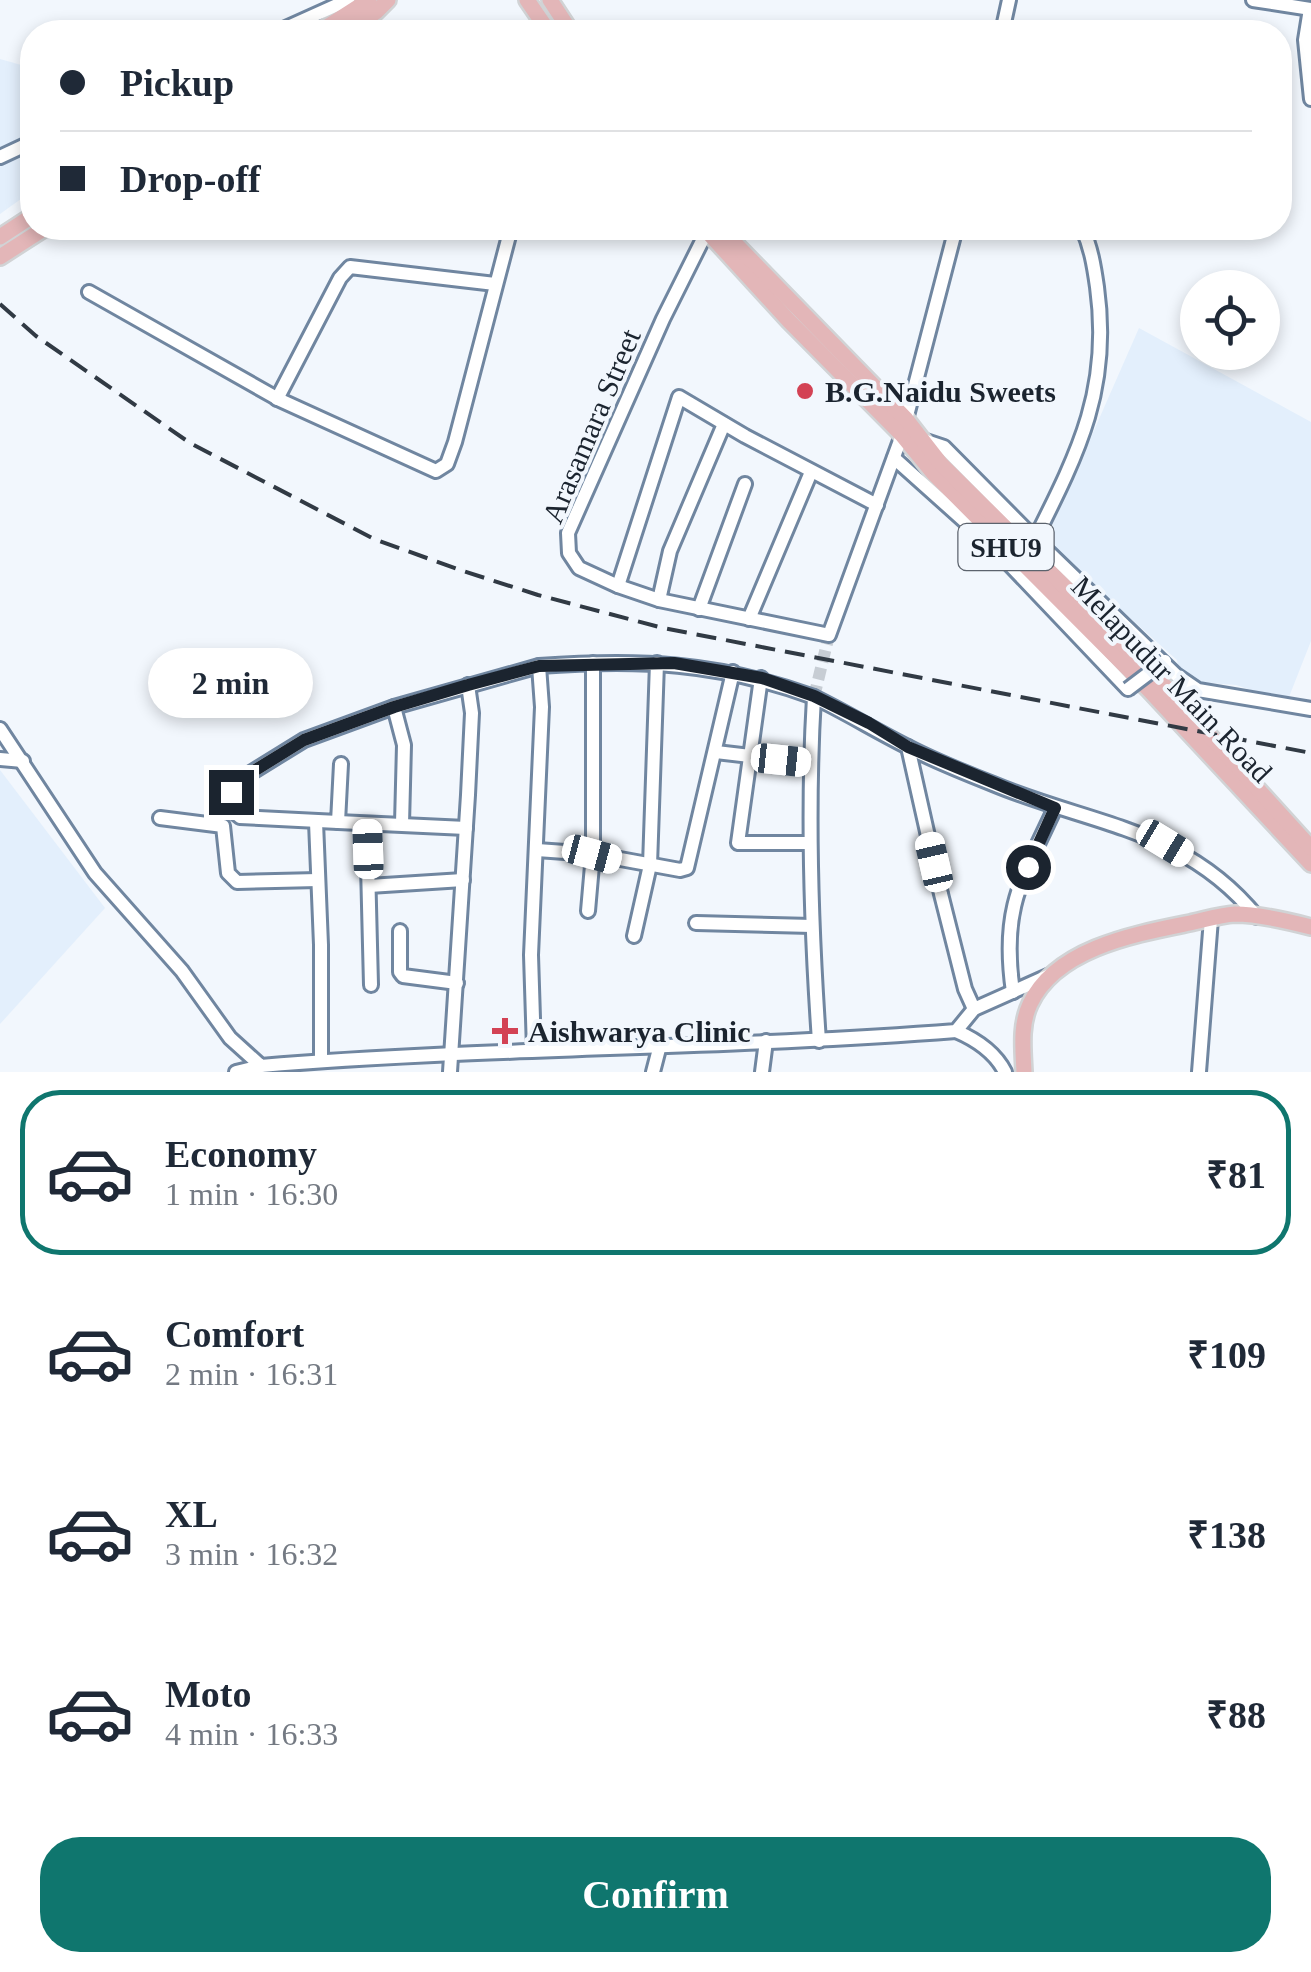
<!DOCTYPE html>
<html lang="en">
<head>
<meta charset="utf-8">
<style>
  :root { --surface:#fff; --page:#f6f6f7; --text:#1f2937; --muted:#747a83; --line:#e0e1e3; --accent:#0f766e }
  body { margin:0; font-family:Georgia,serif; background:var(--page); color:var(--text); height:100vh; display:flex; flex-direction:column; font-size:38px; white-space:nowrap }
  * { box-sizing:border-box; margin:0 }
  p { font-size:32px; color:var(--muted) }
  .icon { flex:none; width:55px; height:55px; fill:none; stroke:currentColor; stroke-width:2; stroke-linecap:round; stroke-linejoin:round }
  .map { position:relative; height:1072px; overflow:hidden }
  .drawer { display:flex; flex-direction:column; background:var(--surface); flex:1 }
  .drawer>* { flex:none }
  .guide { position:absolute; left:20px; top:20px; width:1272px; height:220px; border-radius:40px; box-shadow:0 5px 15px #0003; display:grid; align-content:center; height:220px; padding:0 40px; background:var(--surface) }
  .tools { position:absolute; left:1180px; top:270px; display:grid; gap:20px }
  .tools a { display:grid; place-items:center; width:100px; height:100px; border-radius:50%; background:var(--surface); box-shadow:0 5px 15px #0003; font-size:50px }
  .end { position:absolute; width:45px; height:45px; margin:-22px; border:12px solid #1b242f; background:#fff; box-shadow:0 0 0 5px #fff }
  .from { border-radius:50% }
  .bubble { position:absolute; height:70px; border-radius:35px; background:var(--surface); box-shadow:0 5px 15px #0003; font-size:32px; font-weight:800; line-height:70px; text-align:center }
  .car { position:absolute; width:30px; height:60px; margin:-30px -15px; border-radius:12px; box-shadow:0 0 8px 2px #0007; background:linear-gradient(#fff 24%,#345 0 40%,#fff 0 76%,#345 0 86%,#fff 0) }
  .guide b { display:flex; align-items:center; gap:35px; height:95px; font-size:38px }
  .guide b+b { border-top:2px solid var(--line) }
  .guide i { width:25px; height:25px; background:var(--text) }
  ul { padding:18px 0 0; list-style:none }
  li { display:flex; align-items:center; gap:30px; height:165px; margin:0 20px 15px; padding:0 20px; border:5px solid transparent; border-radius:40px }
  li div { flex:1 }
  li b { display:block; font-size:38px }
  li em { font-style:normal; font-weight:800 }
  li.on { border-color:var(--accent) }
  li>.icon { width:90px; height:90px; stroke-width:1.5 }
  .button { display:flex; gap:20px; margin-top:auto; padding:20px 40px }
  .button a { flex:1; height:115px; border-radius:40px; background:var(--accent); color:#fff; font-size:40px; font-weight:800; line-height:115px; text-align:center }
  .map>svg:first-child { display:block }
  .built { fill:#e3effc }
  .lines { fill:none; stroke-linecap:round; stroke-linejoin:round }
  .minor-tunnel { stroke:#c7cdd4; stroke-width:12; stroke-dasharray:12 6; stroke-linecap:butt }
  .minor-casing { stroke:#7086a0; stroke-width:18 }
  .major-casing { stroke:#d1d3d5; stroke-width:20 }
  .minor { stroke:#fff; stroke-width:12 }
  .major { stroke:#e3b6b8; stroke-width:15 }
  .rail { stroke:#313a44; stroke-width:4; stroke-dasharray:20 10; stroke-linecap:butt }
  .minor-bridge-casing { stroke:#7086a0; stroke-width:18; stroke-linecap:butt }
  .minor-bridge { stroke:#fff; stroke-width:12 }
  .route { stroke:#1b242f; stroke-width:12 }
  .poi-dot { fill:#d34254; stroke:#f2f7fd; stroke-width:4 }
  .labels { text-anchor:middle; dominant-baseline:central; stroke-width:8; stroke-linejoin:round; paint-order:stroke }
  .shield { fill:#f2f7fd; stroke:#5c636d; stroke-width:2.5 }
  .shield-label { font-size:28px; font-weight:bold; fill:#1b242f }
  .poi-label { font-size:30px; font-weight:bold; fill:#1b242f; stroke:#f2f7fd; text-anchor:start }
  .street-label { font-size:30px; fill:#1b242f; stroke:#f2f7fd }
</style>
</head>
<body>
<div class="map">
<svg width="1311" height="1072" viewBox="0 0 1311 1072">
  <rect width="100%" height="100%" fill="#f2f7fd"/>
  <g class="built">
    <polygon points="0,59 32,68 32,191 0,214"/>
    <polygon points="1139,328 1311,422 1311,641 1287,702 1236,685 1195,682 1179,672 1177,660 1045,542"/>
    <polygon points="0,770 105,908 0,1024"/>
  </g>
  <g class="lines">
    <polyline class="minor-tunnel" points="814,697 829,635"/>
    <defs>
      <g id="minor">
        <polyline points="1253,0 1311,9"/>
        <polyline points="1310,9 1305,40 1311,99"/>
        <polyline points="277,32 348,0"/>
        <polyline points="1002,32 1009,0"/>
        <polyline points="0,157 32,142"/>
        <polyline points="707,231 663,319 568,533 569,553 579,568 618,586 659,600 829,635 902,435 956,228"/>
        <polyline points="89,292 280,400 436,471 447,464 455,442 511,228"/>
        <polyline points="277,399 340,278 350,267 495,284"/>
        <path d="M920,439L944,447L1035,539C1079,451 1111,388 1097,287C1094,266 1091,247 1082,228"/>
        <polyline points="894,458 990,544 1128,689"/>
        <polyline points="1035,539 1176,675 1198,690 1311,709"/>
        <polyline points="618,586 679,397 745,436 877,505"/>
        <polyline points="659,600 670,551 724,424"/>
        <polyline points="699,609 745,484"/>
        <polyline points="749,619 811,472"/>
        <polyline points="761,678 738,843 808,843"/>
        <polyline points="394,707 404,745 402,824"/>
        <path d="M0,729L95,873L182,971L230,1038L261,1066C493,1047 725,1049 956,1031L974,1009L1050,975"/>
        <polyline points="908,747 941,894 965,989 974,1009"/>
        <polyline points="716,752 810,763"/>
        <polyline points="0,759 23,761"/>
        <path d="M341,764L338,822L240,817C229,810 228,792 236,782L304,740L394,707L539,666"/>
        <polyline points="160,818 223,826 228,873 237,882 318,880"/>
        <polyline points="316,822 321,945 321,1061"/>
        <polyline points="338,822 466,828"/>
        <polyline points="367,826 371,985"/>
        <polyline points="537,850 593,854 680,870 687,868 733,672"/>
        <polyline points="369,886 463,880"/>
        <polyline points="588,911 593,854 593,663"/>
        <polyline points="696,923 812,926"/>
        <polyline points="400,931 400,972 403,976 457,983"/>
        <polyline points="634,936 650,865 657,663"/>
        <path d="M1013,992C1001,909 1021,881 1055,808"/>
        <path d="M956,1031C977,1040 995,1052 1005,1072"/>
        <path d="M819,1041C811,926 807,812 814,697C847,713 876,731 908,747C935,761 965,773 993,784C1091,825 1185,828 1257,917"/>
        <path d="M534,1050L531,955L542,707L539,666C640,659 717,662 814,697"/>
        <polyline points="236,1072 261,1066"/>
        <polyline points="450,1072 468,795 472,713 468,685"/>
        <polyline points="653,1072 660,1045"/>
        <polyline points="762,1072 766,1041"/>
        <polyline points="1199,1072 1211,919"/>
      </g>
      <g id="major">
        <polyline points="527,0 549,32"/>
        <polyline points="550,0 571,32"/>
        <polyline points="319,32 369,0"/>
        <polyline points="345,32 376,12 388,0"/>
        <polyline points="704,228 789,321 902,435 934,474 1149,690 1311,864"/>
        <polyline points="720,228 906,419 941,464 1160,681 1311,848"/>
        <polyline points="0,237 32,216"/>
        <polyline points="0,257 45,228"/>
        <path d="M1024,1072C1023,1049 1020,1025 1030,1004C1056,948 1136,934 1190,923C1204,920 1220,915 1235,914C1259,914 1288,921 1311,927"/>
      </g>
    </defs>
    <use href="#minor" class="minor-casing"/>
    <use href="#major" class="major-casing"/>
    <use href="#minor" class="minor"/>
    <use href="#major" class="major"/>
    <polyline class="rail" points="0,304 36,336 190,443 374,539 460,570 538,595 663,628 1311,753"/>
    <defs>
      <polyline id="minor-bridge" points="1128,689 1165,661"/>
    </defs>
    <use href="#minor-bridge" class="minor-bridge-casing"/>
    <use href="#minor-bridge" class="minor-bridge"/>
  </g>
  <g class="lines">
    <polyline class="route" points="231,792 236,782 304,740 394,707 468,685 539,666 674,663 762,678 814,696 869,723 908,747 1055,808 1028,867"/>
  </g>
  <g class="poi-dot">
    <circle cx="805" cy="391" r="10"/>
    <path d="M500 1016h10v10h10v10h-10v10h-10v-10h-10v-10h10z"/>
  </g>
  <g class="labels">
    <rect class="shield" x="958.5" y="524" width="95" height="46" rx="8"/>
    <g class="shield-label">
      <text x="1006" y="547">SHU9</text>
    </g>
    <g class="poi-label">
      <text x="825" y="391">B.G.Naidu Sweets</text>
      <text x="528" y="1031">Aishwarya Clinic</text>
    </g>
    <g class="street-label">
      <text transform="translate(591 426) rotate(-67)">Arasamara Street</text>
      <text transform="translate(1172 679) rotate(46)">Melapudur Main Road</text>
    </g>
  </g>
</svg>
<div class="tools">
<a><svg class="icon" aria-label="locate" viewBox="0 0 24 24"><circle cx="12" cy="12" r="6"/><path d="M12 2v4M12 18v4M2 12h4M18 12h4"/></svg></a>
</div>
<i class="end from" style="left:1028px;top:867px"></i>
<i class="end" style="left:231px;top:792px"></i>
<div class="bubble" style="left:148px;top:648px;width:165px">2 min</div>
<i class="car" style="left:781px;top:760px;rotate:96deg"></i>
<i class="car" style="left:1165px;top:843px;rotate:121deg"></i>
<i class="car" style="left:368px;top:849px;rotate:358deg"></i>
<i class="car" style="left:592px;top:854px;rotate:105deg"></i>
<i class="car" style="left:934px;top:862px;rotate:347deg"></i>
<div class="guide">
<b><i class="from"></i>Pickup</b>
<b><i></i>Drop-off</b>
</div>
</div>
<section class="drawer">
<ul>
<li class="on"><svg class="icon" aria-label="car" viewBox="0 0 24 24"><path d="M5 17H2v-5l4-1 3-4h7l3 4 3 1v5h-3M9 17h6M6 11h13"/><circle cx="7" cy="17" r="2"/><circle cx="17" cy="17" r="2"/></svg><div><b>Economy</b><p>1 min · 16:30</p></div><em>₹81</em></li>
<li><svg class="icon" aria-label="car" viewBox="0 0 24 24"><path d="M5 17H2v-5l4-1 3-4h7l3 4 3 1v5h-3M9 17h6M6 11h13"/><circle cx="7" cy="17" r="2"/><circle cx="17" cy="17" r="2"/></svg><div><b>Comfort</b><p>2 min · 16:31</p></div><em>₹109</em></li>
<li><svg class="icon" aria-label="car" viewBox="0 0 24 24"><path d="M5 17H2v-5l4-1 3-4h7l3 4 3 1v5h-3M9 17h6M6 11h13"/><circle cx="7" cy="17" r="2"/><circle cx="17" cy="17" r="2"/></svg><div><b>XL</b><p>3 min · 16:32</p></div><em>₹138</em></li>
<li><svg class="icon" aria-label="car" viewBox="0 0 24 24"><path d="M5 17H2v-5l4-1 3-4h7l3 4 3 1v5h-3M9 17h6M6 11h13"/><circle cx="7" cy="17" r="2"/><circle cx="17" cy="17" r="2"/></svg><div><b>Moto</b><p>4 min · 16:33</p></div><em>₹88</em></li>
</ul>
<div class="button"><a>Confirm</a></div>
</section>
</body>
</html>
